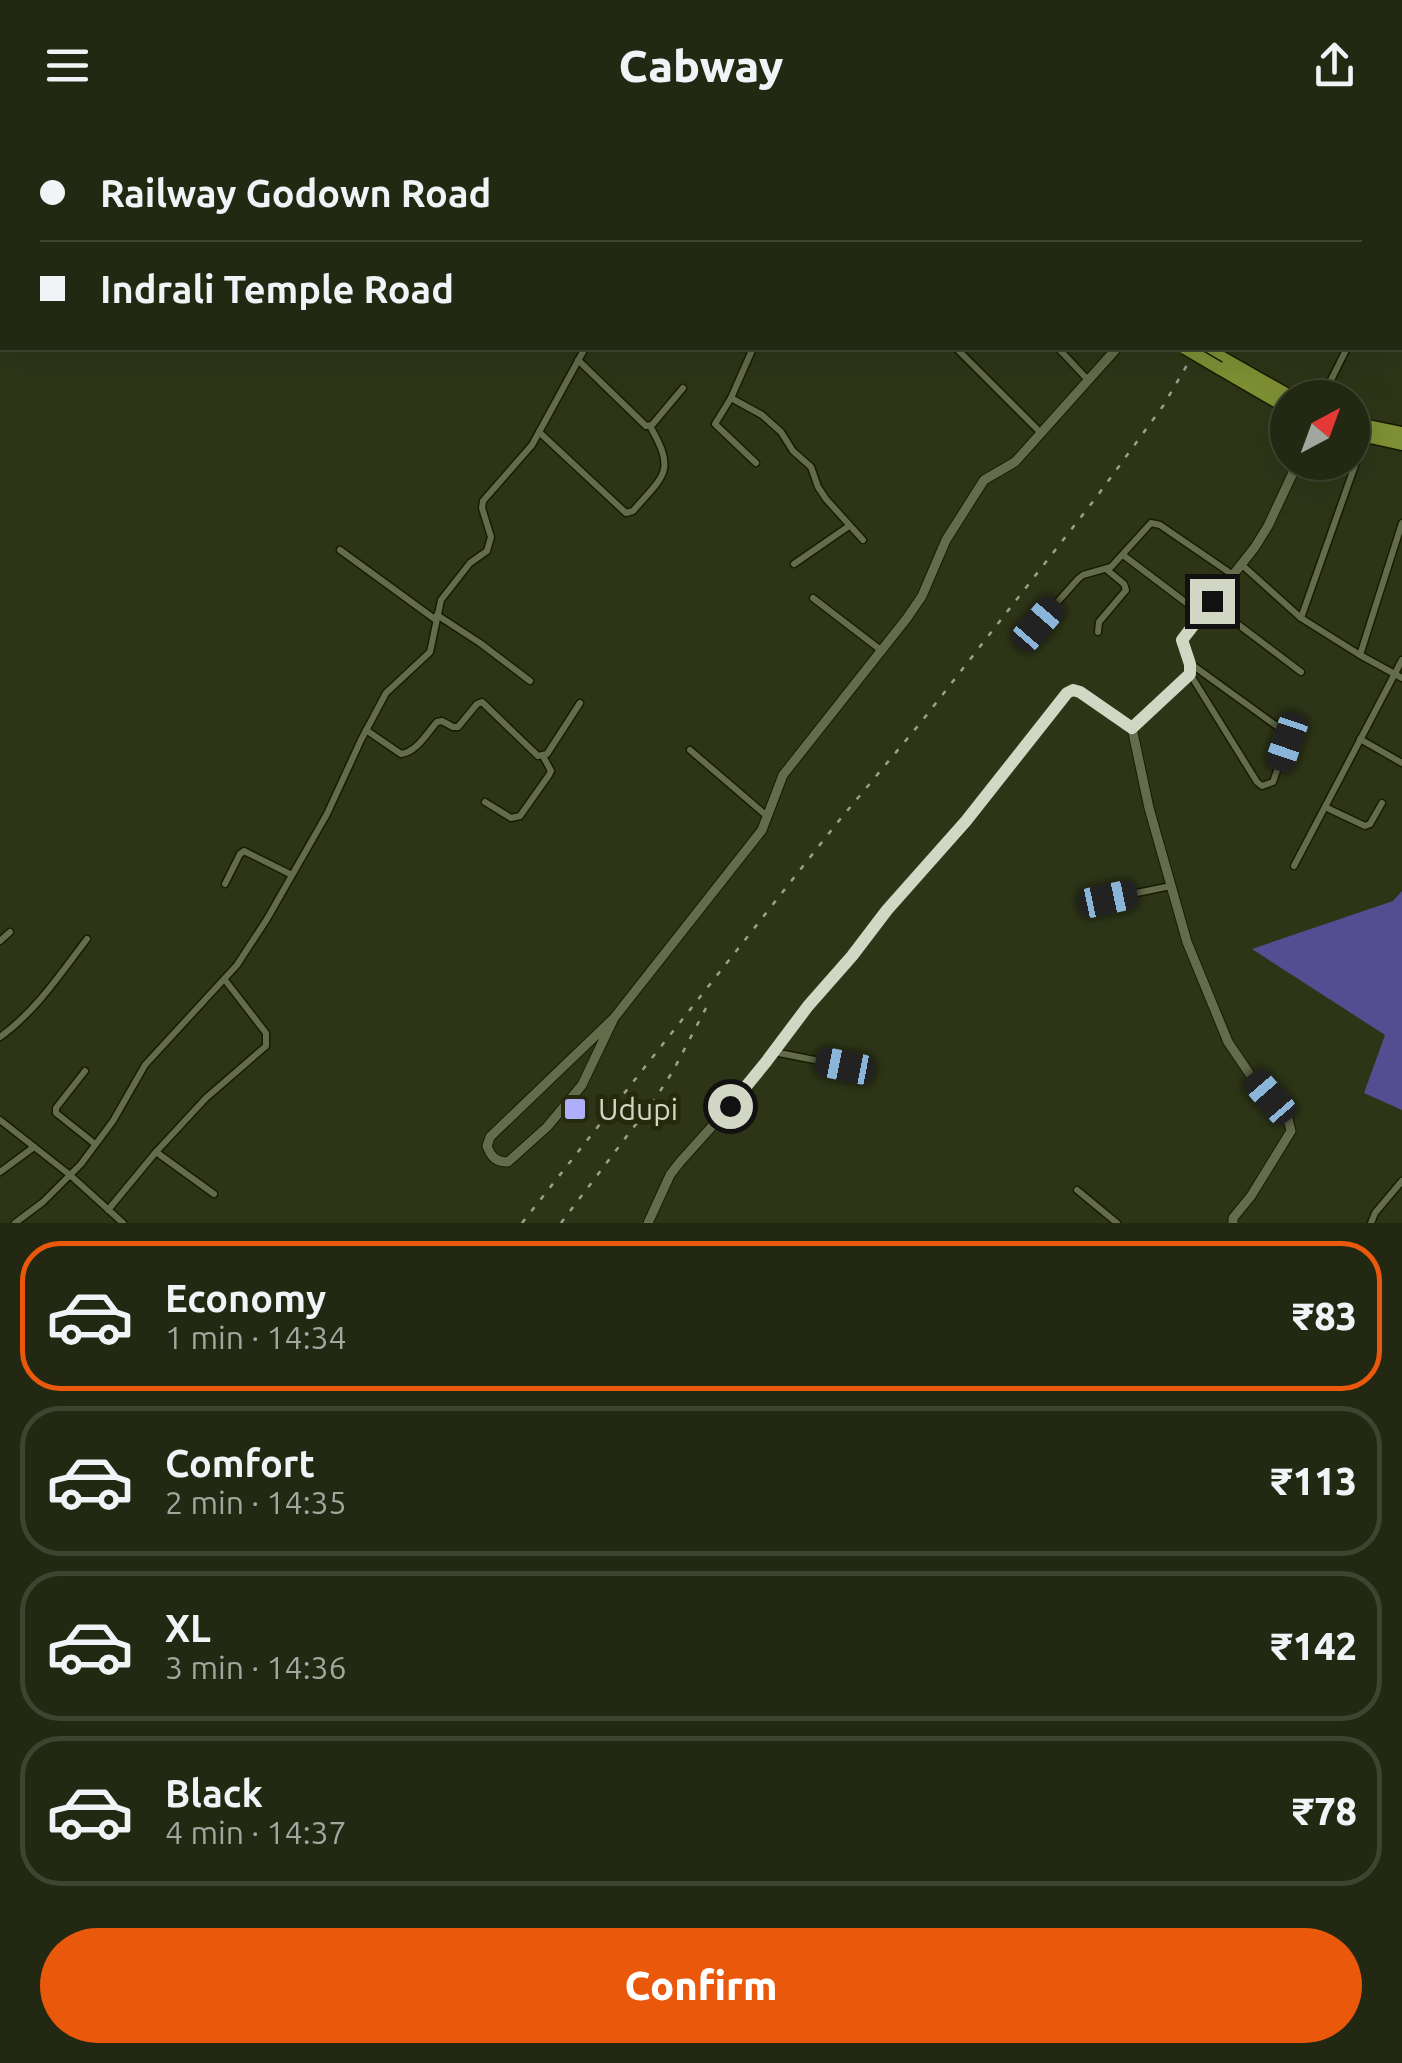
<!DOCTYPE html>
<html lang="en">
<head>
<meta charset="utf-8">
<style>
  :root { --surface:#222811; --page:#2e341f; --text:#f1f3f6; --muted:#a2a69f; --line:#3f4431; --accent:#ea580c }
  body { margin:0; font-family:Ubuntu,sans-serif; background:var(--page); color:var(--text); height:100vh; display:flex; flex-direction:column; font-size:38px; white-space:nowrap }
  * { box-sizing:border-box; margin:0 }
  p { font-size:32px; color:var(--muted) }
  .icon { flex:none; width:55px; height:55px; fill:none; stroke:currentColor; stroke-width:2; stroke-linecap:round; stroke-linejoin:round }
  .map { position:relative; height:1093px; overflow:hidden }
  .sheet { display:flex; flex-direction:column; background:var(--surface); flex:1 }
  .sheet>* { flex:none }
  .top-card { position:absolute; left:0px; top:0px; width:1402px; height:220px; box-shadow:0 10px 40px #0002,0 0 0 2px var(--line); display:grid; align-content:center; height:220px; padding:0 40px; background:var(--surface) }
  .needle { width:65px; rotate:41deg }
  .fabs { position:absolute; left:1270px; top:250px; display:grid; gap:20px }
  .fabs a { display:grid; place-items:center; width:100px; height:100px; border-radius:50%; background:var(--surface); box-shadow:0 10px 40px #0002,0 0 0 2px var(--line); font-size:50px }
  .end { position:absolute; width:45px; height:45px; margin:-22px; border:12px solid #d2d7c5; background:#111; box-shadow:0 0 0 5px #111 }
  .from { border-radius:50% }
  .car { position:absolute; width:30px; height:60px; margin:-30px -15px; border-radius:12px; box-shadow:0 0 8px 2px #0007; background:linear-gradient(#222 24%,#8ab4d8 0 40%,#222 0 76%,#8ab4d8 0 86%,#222 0) }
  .top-card b { display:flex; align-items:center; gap:35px; height:95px; font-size:38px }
  .top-card b+b { border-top:2px solid var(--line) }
  .top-card i { width:25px; height:25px; background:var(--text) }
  ul { padding:18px 0 0; list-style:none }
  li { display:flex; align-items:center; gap:30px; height:150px; margin:0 20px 15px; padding:0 20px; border:5px solid var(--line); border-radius:40px }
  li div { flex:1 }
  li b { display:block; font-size:38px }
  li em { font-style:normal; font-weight:800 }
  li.active { border-color:var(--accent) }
  li>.icon { width:90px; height:90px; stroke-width:1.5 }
  .action { display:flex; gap:20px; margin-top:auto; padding:20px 40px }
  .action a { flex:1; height:115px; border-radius:60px; background:var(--accent); color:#fff; font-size:40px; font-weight:800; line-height:115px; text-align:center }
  header { display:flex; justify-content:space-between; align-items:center; height:130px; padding:0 40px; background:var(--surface); font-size:45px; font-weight:800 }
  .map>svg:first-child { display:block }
  .green { fill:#524e91 }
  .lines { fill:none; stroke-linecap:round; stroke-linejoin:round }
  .street-casing { stroke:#171c01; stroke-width:9 }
  .secondary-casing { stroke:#171c01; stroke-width:11 }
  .highway-casing { stroke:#171c01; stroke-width:15 }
  .street { stroke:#646c4c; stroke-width:6 }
  .secondary { stroke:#646c4c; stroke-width:9 }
  .highway { stroke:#7f9035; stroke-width:12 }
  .rail { stroke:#9ba18b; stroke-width:2.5; stroke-dasharray:5 10; stroke-linecap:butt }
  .highway-bridge-casing { stroke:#171c01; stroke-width:15; stroke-linecap:butt }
  .highway-bridge { stroke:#7f9035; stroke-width:12 }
  .route { stroke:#d2d7c5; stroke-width:12 }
  .poi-dot { fill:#afaefa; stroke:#252a0d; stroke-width:4 }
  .labels { text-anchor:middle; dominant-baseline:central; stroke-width:10; stroke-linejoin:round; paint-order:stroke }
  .poi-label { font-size:30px; fill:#d2d7c5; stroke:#252a0d; text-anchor:start }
</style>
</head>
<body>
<header><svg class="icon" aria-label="menu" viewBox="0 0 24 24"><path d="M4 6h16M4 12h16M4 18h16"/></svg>Cabway<svg class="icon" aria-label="share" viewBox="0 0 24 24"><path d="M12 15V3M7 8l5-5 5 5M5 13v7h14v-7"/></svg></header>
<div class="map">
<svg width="1402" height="1093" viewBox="0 0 1402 1093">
  <rect width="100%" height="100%" fill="#2e3517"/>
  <polygon class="green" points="1402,761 1402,980 1364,963 1385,905 1252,819 1393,771"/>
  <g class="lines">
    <defs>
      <g id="street">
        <polyline points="456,0 457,2"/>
        <polyline points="522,0 528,2"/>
        <polyline points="1154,0 1156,2"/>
        <polyline points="1222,0 1226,2"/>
        <polyline points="1396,0 1402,2"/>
        <polyline points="635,2 638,0"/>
        <polyline points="875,2 877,0"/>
        <polyline points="1036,2 1039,0"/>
        <polyline points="1282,2 1283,0"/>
        <polyline points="1331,2 1332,0"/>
        <polyline points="1400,68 1402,69"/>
        <polyline points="1400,109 1402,105"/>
        <polyline points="1400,139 1402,139"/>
        <polyline points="1400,208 1402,209"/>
        <polyline points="753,218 731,268 715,294 756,333"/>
        <polyline points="956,218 1041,303"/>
        <polyline points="1058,218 1088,250"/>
        <polyline points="578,230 646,296 652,295 683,258"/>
        <polyline points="731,268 762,285 781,302 793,321 811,337 818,357 826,369 863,410"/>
        <polyline points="1322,268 1347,218"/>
        <path d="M539,302L626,383L633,381C665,344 676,342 650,296"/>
        <polyline points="340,420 436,490"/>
        <polyline points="1123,425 1201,484"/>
        <polyline points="794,434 849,396"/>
        <polyline points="1241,434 1301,488 1360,525 1402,548"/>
        <polyline points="813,468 882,521"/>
        <polyline points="1211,474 1301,542"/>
        <polyline points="437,485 480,513 530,551"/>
        <polyline points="1301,488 1365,307"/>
        <polyline points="1038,494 1078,449 1083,445 1111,437 1151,393 1160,395 1233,445"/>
        <polyline points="1098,502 1099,492 1126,460 1124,454 1106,439"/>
        <polyline points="1360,525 1402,393"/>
        <polyline points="1190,544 1257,652 1262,656 1273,652 1287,612 1285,602 1191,534"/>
        <path d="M366,600L401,624C417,622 427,603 437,592L442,591L453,597H458L477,574L482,572L538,626L547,624L580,573"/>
        <polyline points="1360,609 1402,633"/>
        <polyline points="690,620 768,687"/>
        <polyline points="485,672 511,688 520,686 549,645 551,641 543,626"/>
        <polyline points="1325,677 1365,696 1370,694 1382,673"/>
        <polyline points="1294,736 1402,530"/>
        <polyline points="225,754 240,724 244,721 292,745"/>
        <polyline points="1107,769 1171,756"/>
        <polyline points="0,811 10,802"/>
        <path d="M0,907C36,881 60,844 87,809"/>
        <polyline points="774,922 845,936"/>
        <polyline points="85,941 56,978 56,983 95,1014"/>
        <polyline points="0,990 70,1045 123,1093"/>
        <polyline points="156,1022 214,1064"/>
        <polyline points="0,1042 34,1017"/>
        <polyline points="1077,1060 1117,1093"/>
        <polyline points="108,1080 156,1022 206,968 266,916 266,903 225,850"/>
        <polyline points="15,1093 43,1072 81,1034 113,991 145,935 237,835 267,789 327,684 361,610 386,563 430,522 441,470 470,433 487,421 491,407 482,378 483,371 532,315 585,218"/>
        <polyline points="1371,1093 1375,1083 1402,1051"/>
      </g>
      <g id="secondary">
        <polyline points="1132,598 1149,678 1187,812 1228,912 1251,946 1288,989 1291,1001 1251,1066 1233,1088 1233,1093"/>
        <polyline points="1132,598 1190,544 1190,533 1182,510 1255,417 1268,396 1298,332"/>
        <path d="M614,888L582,955L547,997L508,1032C496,1032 491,1027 487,1016L490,1007L614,888L762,700L783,645L907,488L922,466L946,410L984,350L1015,332L1117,218"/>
        <polyline points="648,1093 670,1045 680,1032 741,964 808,876 852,826 887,780 967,691 1067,563 1073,560 1080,562 1132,598"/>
      </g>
      <g id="highway">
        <polyline points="959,0 962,2"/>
        <polyline points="974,0 976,2"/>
        <polyline points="1205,218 1293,268"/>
        <polyline points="1219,238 1288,278"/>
        <polyline points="1352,293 1402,303"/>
        <polyline points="1352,303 1402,314"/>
      </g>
    </defs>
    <use href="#street" class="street-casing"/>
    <use href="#secondary" class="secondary-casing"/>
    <use href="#highway" class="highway-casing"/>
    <use href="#street" class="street"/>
    <use href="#secondary" class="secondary"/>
    <use href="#highway" class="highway"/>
    <g class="rail">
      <polyline points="1294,2 1295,0"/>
      <polyline points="522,1093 837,693 922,591 1095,369 1163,276 1197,218"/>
      <polyline points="561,1093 655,969 673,941 706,878"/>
    </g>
    <defs>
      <polyline id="highway-bridge" points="1185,218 1219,238"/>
    </defs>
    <use href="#highway-bridge" class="highway-bridge-casing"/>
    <use href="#highway-bridge" class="highway-bridge"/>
  </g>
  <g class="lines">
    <polyline class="route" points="730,976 766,932 808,876 852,826 887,780 966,691 1067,563 1073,560 1080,562 1132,598 1190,544 1190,534 1182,510 1212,471"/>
  </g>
  <rect class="poi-dot" x="563" y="967" width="24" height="24" rx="5"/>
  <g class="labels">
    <g class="poi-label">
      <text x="598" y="979">Udupi</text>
    </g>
  </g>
</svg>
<div class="fabs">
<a><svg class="needle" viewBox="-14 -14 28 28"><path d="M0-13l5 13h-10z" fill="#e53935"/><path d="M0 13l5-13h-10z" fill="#a2a69f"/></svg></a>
</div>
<i class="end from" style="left:730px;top:976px"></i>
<i class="end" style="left:1212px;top:471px"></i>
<i class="car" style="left:1038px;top:494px;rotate:41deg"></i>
<i class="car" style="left:1287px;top:612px;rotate:199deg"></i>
<i class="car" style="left:1108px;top:769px;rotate:78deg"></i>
<i class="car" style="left:845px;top:936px;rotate:281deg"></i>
<i class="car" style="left:1270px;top:967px;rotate:319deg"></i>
<div class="top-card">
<b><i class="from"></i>Railway Godown Road</b>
<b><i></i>Indrali Temple Road</b>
</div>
</div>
<section class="sheet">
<ul>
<li class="active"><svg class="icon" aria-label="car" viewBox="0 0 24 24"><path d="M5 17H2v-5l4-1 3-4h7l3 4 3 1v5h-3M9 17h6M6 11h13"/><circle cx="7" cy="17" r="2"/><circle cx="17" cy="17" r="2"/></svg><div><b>Economy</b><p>1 min · 14:34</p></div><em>₹83</em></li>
<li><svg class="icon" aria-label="car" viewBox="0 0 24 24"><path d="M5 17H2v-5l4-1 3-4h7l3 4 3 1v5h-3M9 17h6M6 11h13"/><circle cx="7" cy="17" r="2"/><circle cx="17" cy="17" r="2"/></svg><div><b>Comfort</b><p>2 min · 14:35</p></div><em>₹113</em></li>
<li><svg class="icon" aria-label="car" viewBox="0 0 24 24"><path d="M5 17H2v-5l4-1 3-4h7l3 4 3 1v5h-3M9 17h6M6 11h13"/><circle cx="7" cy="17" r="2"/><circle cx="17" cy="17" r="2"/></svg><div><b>XL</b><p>3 min · 14:36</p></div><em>₹142</em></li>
<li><svg class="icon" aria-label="car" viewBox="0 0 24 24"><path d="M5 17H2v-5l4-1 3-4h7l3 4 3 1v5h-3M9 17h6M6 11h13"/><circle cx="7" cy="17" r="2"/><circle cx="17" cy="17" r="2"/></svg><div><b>Black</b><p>4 min · 14:37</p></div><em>₹78</em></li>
</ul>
<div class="action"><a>Confirm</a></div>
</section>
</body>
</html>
